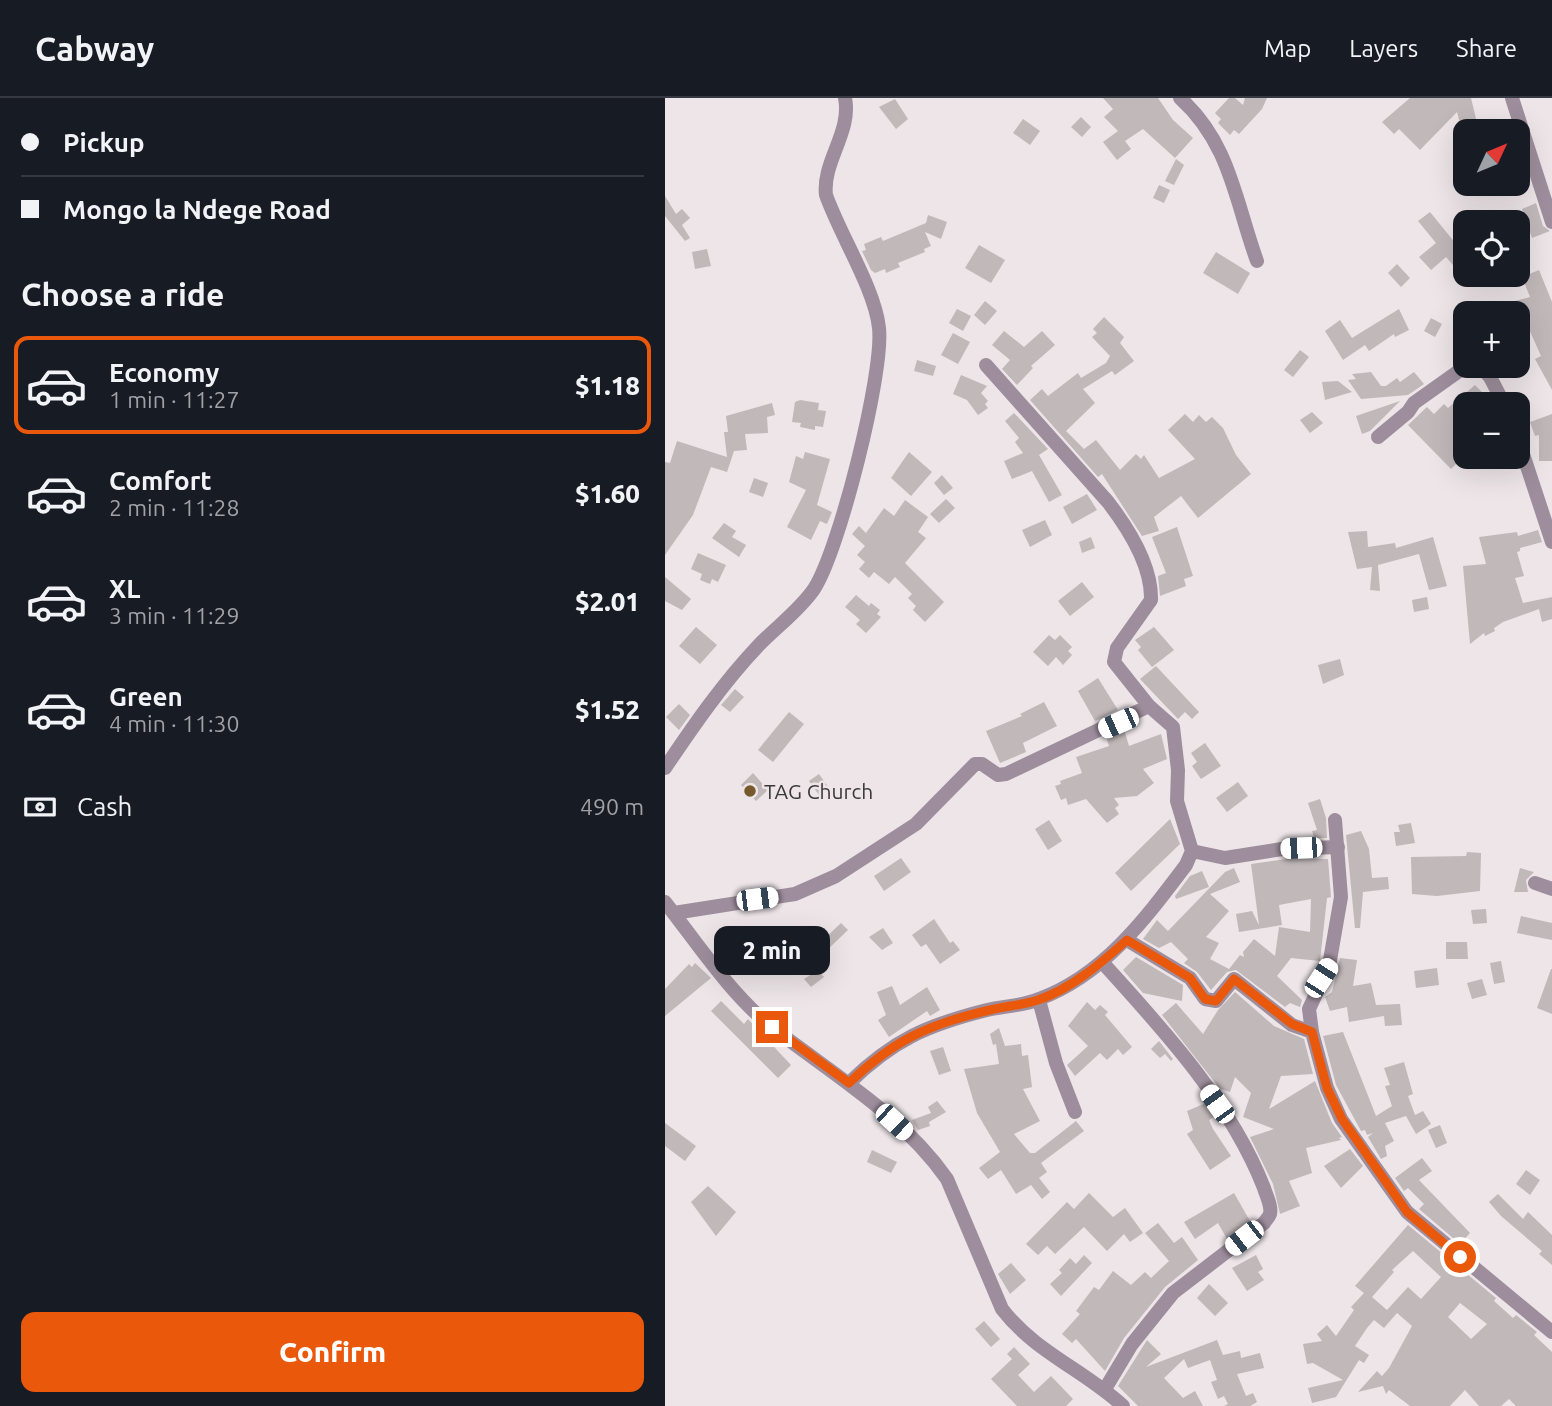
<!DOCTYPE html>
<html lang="en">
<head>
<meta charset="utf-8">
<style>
  :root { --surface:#171b24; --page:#20242c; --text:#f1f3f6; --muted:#9ea1a6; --line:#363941; --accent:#ea580c }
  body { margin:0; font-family:Ubuntu,sans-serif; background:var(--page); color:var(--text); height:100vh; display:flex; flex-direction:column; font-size:26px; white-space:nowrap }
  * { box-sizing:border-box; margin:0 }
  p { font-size:23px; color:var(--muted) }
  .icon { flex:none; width:38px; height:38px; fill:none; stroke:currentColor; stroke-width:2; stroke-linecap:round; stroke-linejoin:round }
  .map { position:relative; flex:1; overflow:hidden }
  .details { display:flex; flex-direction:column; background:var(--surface); width:665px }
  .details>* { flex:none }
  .banner { display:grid; align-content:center; height:154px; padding:0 21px; background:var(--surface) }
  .needle { width:46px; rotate:46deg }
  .buttons { position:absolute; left:788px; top:21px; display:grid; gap:14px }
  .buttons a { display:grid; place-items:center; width:77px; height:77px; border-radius:14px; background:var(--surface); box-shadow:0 7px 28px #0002; font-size:35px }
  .end { position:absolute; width:32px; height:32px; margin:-16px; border:9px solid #ea580c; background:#fff; box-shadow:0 0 0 4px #fff }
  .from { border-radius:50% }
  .bubble { position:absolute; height:49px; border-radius:14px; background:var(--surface); box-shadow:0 7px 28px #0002; font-size:23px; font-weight:800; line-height:49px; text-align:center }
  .car { position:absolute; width:21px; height:42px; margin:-21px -10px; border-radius:9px; box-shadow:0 0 5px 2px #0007; background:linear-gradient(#fff 24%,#345 0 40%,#fff 0 76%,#345 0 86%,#fff 0) }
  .banner b { display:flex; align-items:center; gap:24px; height:66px; font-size:26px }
  .banner b+b { border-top:2px solid var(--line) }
  .banner i { width:18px; height:18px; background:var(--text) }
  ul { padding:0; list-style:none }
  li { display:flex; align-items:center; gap:21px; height:98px; margin:0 14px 10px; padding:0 7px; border:4px solid transparent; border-radius:14px }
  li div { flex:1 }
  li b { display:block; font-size:26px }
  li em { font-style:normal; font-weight:800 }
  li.active { border-color:var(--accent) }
  li>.icon { width:63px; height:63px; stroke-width:1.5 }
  h2 { padding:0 21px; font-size:32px; line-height:84px }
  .pay { display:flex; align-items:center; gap:18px; height:77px; padding:0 21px; font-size:26px }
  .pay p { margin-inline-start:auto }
  .primary-button { display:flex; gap:14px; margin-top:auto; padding:14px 21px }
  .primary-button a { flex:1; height:80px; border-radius:14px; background:var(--accent); color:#fff; font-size:28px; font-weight:800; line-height:80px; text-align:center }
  header { display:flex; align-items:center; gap:42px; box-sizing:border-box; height:98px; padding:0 35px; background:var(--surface); border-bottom:2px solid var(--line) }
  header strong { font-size:33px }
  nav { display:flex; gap:38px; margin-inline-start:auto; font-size:24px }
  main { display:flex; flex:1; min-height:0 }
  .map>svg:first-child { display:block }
  .building { fill:#c1b8ba; fill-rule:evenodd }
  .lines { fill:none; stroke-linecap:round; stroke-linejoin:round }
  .minor { stroke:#9e8e9d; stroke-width:14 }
  .tertiary { stroke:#9e8e9d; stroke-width:14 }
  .route { stroke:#ea580c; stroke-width:9 }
  .poi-dot { fill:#765a2d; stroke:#ede5e8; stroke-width:2.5 }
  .labels { text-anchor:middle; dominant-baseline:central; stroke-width:5; stroke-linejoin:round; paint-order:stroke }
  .poi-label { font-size:21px; fill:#3b383a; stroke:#ede5e8; text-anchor:start }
</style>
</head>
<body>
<header>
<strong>Cabway</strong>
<nav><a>Map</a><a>Layers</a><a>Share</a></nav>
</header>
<main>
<section class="details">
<div class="banner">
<b><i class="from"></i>Pickup</b>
<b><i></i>Mongo la Ndege Road</b>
</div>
<h2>Choose a ride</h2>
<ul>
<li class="active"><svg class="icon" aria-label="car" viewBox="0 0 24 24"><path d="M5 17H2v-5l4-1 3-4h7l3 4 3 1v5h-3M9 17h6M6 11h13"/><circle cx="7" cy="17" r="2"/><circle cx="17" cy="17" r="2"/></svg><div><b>Economy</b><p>1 min · 11:27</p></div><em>$1.18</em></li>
<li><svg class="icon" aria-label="car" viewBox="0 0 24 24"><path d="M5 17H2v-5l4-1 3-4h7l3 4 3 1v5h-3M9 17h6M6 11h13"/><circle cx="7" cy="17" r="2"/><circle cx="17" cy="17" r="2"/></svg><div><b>Comfort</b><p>2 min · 11:28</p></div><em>$1.60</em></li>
<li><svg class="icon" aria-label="car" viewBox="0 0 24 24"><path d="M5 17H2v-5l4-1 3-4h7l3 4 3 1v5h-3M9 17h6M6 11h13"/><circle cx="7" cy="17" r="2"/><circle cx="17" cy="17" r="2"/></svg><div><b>XL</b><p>3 min · 11:29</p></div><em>$2.01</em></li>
<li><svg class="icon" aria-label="car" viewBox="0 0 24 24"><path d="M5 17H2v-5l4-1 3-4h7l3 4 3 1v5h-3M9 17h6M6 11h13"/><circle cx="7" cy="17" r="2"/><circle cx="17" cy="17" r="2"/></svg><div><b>Green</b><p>4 min · 11:30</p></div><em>$1.52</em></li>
</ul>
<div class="pay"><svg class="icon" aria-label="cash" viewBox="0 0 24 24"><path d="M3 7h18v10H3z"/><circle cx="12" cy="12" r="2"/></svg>Cash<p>490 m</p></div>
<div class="primary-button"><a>Confirm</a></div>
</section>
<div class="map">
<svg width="887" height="1308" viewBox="0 0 887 1308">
  <rect width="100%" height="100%" fill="#ede5e8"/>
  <g class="building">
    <polygon points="438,0 493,0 508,22 528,40 510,60 478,31 460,43 466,51 452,62 438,44 453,33 439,19 448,11"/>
    <polygon points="564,0 570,0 578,7 580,0 602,0 597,11 574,36 569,32 565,37 553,25 556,21 550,15"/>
    <polygon points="745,0 806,0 813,29 797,33 792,14 755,52 734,31 729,36 717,24"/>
    <polygon points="230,1 243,21 231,31 214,9"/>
    <polygon points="416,19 426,29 417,39 406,29"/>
    <polygon points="358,21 375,33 365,47 348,35"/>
    <polygon points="511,61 519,67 509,87 500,83"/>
    <polygon points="830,86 861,86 836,98"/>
    <polygon points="494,87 505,92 499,105 488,100"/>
    <polygon points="0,98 11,116 17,111 25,120 17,127 25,140 20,143 0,118"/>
    <polygon points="871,105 878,128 885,133 867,140 857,111"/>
    <polygon points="765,114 800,157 800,181 781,159 766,172 754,159 771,145 753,123"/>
    <polygon points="263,117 282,124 276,141 260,134 266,148 259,151 260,154 233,165 235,169 221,175 220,171 210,175 206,172 197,153 201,152 199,146 216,139 218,143 261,125"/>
    <polygon points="314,147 340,162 326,185 300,170"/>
    <polygon points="42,151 46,168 30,171 27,154"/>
    <polygon points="551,154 585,175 573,196 538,175"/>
    <polygon points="732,166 745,180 736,189 723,175"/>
    <polygon points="874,172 887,204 887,292 870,261 876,258 860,222 852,224 852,215 846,215 843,205 865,199 857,179"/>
    <polygon points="320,203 332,213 320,227 309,217"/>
    <polygon points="292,211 306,218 298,233 284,225"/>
    <polygon points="734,211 744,232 730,239 729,236 704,253 700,247 678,262 660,233 675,222 687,240"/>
    <polygon points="439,219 459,239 455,245 469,263 450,277 447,273 418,291 430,305 401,333 419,351 431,342 455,372 471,356 476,361 479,357 494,380 530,361 503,332 520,316 528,324 534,317 541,324 547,319 558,330 571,357 586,376 533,420 516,398 489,419 494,433 477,438 437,376 433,379 365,302 377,291 383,298 413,275 416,280 441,265 445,258 427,239 432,235 428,231"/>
    <polygon points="766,220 777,226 770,239 759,233"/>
    <polygon points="339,233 359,249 377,233 390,247 366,268 368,270 352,287 337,271 345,262 327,247"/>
    <polygon points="288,235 305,244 293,266 276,257"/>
    <polygon points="635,252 644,259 628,279 619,272"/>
    <polygon points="252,262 271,268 268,278 249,273"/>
    <polygon points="706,274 716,288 721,288 732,280 735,284 749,274 759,286 743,297 696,301 683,282 691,281 687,276"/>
    <polygon points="296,277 322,288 316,295 323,303 320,306 323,310 313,317 302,302 288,296"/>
    <polygon points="673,283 687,294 660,302 657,284"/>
    <polygon points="810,287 821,298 818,301 823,306 800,306 800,357 786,371 743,327 762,309 769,316 779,306 783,310"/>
    <polygon points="135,302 154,305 153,312 161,313 158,329 150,328 150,332 135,329 136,325 127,324 130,304"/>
    <polygon points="735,303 705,333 697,336 691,318"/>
    <polygon points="107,305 110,317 102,319 103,335 80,336 82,352 69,353 62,374 46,369 28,417 0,457 0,364 5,365 12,343 62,359 59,334 63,334 61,318"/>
    <polygon points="647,314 658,325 645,335 635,322"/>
    <polygon points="349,315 383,351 374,357 397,397 384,404 367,373 347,381 339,363 358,355 350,344 354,340 340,323"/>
    <polygon points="887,316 887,363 874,363 874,337 870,338 865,324"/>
    <polygon points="140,354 165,361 152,407 167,414 162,426 155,423 146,442 122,429 141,392 124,384 131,358 138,361"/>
    <polygon points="244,354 267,374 246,398 226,380"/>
    <polygon points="277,377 288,390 279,397 269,385"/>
    <polygon points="89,380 103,385 98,399 84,394"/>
    <polygon points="422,396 432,412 407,426 398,409"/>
    <polygon points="281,401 290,410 274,425 265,416"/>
    <polygon points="240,402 263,419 253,434 261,440 240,465 279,504 260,524 248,512 251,508 243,500 247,496 230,479 224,486 209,474 204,480 194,471 200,464 192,457 200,448 187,436 194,428 201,435 219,410 229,418"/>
    <polygon points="380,422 387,437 365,449 357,432"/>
    <polygon points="59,425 71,433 67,439 81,447 74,459 47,440"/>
    <polygon points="512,429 528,478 519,481 521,488 495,498 493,478 501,475 487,439"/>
    <polygon points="873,432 877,444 855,450 855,453 852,454 859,478 850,480 858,505 887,499 887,521 877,524 874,511 838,524 829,530 830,533 820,538 819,535 805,546 798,468 821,466 814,439 852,434 853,438"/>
    <polygon points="702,433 703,449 730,445 731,450 768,439 782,488 764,492 754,456 713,467 715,493 705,492 707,469 692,471 683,434"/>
    <polygon points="426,439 430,450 417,455 414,444"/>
    <polygon points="33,455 61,467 53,484 47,481 45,486 35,482 37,476 26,471"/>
    <polygon points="0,479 26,501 17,512 0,503"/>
    <polygon points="417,484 429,499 405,518 393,503"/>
    <polygon points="191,497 204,508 206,505 215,512 212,516 216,519 201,535 191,526 195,522 180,509"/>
    <polygon points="762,499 764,511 749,514 747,502"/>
    <polygon points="31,529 52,547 35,566 14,548"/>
    <polygon points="489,529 509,552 487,569 473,552 476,549 470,542"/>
    <polygon points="384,537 390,542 395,537 407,549 403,553 407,557 398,567 391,559 383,568 368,554"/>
    <polygon points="675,561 679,577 658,586 653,567"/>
    <polygon points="491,568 534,614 527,621 520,614 513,621 475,581"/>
    <polygon points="433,580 453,612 430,623 413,593"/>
    <polygon points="70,591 79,599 65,614 56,607"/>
    <polygon points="379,604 392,628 358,645 361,654 335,665 321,633 357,618 355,616"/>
    <polygon points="14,606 25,617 14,632 1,619"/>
    <polygon points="124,614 139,626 108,664 93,652"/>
    <polygon points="459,631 464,648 496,636 502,661 478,671 489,685 472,698 449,700 454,707 450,710 454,716 442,725 421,701 403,707 401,700 396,702 390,688 396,686 395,683 417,675 411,659 444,648 441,639"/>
    <polygon points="540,645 556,668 536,681 527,668 532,664 526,655"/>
    <polygon points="88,675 103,692 91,703 76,687"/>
    <polygon points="154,676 164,690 154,697 144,683"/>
    <polygon points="573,684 583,698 562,714 551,700"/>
    <polygon points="655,701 661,720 662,740 649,740 647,733 652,732 643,705"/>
    <polygon points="505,721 515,746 466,793 450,775"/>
    <polygon points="384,722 397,743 383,752 370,731"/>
    <polygon points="746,725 750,745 731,748 729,734 735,734 733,727"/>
    <polygon points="696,733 704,751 707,780 723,779 724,791 698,794 695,830 690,830 681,737"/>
    <polygon points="802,754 816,755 815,793 772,798 747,796 746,759 801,758"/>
    <polygon points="236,760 246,774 219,793 209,778"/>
    <polygon points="629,760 663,761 666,799 662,800 655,863 626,860 612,878 637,902 635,909 625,905 620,909 571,872 562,874 546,892 532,874 519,865 523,861 506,844 494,850 478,841 492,822 503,833 560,774 569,770 575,784 545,796 564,813 541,839 554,845 545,861 564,871 575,857 579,859 578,854 589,841 610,858 614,829 645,834 646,801 614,807 617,827 574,834 571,816 587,813 594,827 586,766"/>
    <polygon points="855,770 869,774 861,782 863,794 849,794"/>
    <polygon points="537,773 544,789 511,801 510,798 525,778"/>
    <polygon points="821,811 822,825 808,826 806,812"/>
    <polygon points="856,818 887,825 887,842 852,835"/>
    <polygon points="269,821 285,845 288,843 295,852 275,866 261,846 256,849 247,837"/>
    <polygon points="176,825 183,832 136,877 129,869 155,849 153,847"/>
    <polygon points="218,830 228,845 217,852 204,839"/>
    <polygon points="781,844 802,844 803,861 781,861"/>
    <polygon points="471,859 518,887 517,903 478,895 458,872"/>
    <polygon points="675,860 692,862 688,888 706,885 711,907 735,906 737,927 720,928 719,918 684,924 682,909 665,913 660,899 667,894"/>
    <polygon points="836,863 840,884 829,886 825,865"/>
    <polygon points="30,865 46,880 0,918 0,891 24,866 27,869"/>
    <polygon points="772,870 774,887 751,890 749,873"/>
    <polygon points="886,871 887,871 887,916 872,910"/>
    <polygon points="153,872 159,879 146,889 139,881"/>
    <polygon points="817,881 822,897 807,901 802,885"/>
    <polygon points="227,888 235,907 262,889 275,912 265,918 262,913 224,939 213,922 221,917 212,894"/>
    <polygon points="570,894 609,928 639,941 648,976 616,978 604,1011 650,983 667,1025 677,1039 674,1040 676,1042 641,1050 647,1075 624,1083 635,1108 615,1116 608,1086 585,1039 609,1031 578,1019 586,995 570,979 565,994 555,991 497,917 511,905 538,936 553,912"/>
    <polygon points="56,903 79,926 83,921 126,967 113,980 46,913"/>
    <polygon points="422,904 430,912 435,907 443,914 440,917 467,949 458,957 453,951 442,962 435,955 410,978 402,967 423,948 403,928"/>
    <polygon points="334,930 340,948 356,946 357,958 363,957 367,989 358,991 375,1023 349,1036 365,1055 370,1055 411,1023 419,1033 376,1065 382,1074 374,1080 385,1094 377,1101 366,1087 351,1096 336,1072 323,1081 314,1070 335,1054 312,1015 299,971 334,966 331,946 328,947 325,936"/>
    <polygon points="678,934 711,1018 727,1008 720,988 725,987 719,970 739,964 748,996 743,998 750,1017 758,1013 766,1026 751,1036 741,1018 720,1025 729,1043 720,1048 722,1058 716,1061 703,1039 708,1035 702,1037 700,1032 696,1033 671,987 658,938"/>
    <polygon points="494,943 508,961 506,963 500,956 495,960 486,951"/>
    <polygon points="278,949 286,973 274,977 265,953"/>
    <polygon points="272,1003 281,1014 264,1024 265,1028 253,1032 247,1022 266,1015 263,1009"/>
    <polygon points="541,1005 550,1018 544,1022 548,1031 566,1058 545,1072 522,1036 528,1032 522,1013"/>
    <polygon points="0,1025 31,1048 20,1063 0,1048"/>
    <polygon points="775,1027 782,1045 771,1050 763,1032"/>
    <polygon points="685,1051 698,1068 676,1090 659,1068"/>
    <polygon points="207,1052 232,1064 226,1075 202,1064"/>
    <polygon points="757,1060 767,1073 754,1082 805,1135 795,1146 754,1111 759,1106 743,1090 739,1093 730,1080"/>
    <polygon points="861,1072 875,1082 865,1097 851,1086"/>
    <polygon points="43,1088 71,1114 51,1138 26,1104"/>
    <polygon points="424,1095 448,1119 460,1110 478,1135 465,1144 459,1136 442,1153 419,1129 390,1156 382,1148 373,1157 361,1146 402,1104 409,1111"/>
    <polygon points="569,1095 585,1123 562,1141 553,1125 530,1141 519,1124"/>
    <polygon points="833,1096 858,1121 863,1114 887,1137 887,1167 874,1156 877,1153 836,1118 824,1104"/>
    <polygon points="493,1125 509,1145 517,1139 533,1162 500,1189 459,1240 440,1273 411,1241 407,1245 397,1236 415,1216 411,1213 429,1189 434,1192 448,1173 466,1187 480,1174 486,1180 504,1163 480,1135"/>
    <path d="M743,1127L831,1200L829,1203L848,1220L851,1217L872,1234L869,1237L887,1254V1308H851L844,1301L836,1308H814L800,1292L785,1308H745L724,1292L721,1296L718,1288L693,1294L712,1273L717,1278L724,1270L747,1228L732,1215L719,1230L709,1222L702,1230L690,1248L704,1257L699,1265L694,1262L671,1299L647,1305L643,1290L678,1282L648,1265L642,1266L638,1246L657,1243L652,1236L662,1227L671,1238L689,1212L686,1209L699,1195L690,1188ZM748,1153L776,1179L756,1201L743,1189L722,1212L707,1199L729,1174L727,1172ZM795,1205L822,1226L806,1241L783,1219Z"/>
    <polygon points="419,1157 427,1165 396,1198 385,1186 397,1175 394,1172 405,1160 411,1166"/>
    <polygon points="591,1157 598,1171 593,1174 599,1182 582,1193 567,1170"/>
    <polygon points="346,1165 361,1182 345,1196 333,1176"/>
    <polygon points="544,1186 563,1205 550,1218 532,1200"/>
    <polygon points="319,1223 335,1241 326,1249 310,1231"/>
    <polygon points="482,1242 496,1256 481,1269 552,1242 558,1257 575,1253 576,1260 595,1255 599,1270 572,1276 581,1298 588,1295 592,1304 585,1308 559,1308 563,1306 559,1298 553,1301 546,1284 552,1282 545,1262 523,1270 519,1261 499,1280 518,1300 530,1293 538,1308 473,1308 453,1288"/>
    <polygon points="349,1249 365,1266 353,1277 369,1294 386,1278 408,1301 401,1308 352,1308 326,1281 347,1261 342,1256"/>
  </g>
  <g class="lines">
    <g class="minor">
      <path d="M515,0C565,45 570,102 592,163"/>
      <polyline points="847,0 887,124"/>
      <polyline points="815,268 825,279 839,306"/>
      <polyline points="852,338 887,444"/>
      <polyline points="713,339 743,314 749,305 801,268"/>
      <path d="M0,670C29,627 58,585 93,548C111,529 134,513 149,491C174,453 219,275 214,230C210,191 175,137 161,97C157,64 187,34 180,0"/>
      <polyline points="527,753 560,760 617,751 673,749"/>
      <polyline points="870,785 887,791"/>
      <polyline points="9,815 130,796 171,778 251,726 310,666 317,666 333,677 341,676 484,608"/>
      <polyline points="462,842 525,880 540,901 551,903 569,881 627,927 647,934 662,990 676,1021 742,1114 887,1234"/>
      <path d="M437,864C498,931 566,1005 599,1090C601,1097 607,1108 605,1116C604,1119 601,1122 599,1125L508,1195L467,1246L440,1291"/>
      <polyline points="374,902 391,965 410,1014"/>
      <polyline points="647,934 644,911 664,868 676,799 670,722"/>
      <path d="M184,985C228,942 262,927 322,912C339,908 358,908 374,901C439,877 481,820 521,767L527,753L512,703L513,672L508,629L484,608L449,564L452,550L486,502C487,468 463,430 443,404L321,267"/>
    </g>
    <path class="tertiary" d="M0,804C33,846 66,897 108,930C169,977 237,1017 282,1081L337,1211C370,1254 419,1272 458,1308"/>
  </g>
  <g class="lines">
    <path class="route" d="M107,929L184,985C229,942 264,926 325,912C341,908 358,907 373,902C406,891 436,865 462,842L525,880L540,901L551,903L569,881L627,926L647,934L662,990L677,1021L742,1114L795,1159"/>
  </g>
  <circle class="poi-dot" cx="85" cy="693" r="7"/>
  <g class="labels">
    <g class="poi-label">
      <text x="99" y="693">TAG Church</text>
    </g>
  </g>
</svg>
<div class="buttons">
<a><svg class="needle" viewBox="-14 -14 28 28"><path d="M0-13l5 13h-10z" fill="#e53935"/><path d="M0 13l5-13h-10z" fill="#9ea1a6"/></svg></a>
<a><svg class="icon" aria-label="locate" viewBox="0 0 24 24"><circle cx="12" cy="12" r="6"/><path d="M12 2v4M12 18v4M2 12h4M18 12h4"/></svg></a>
<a>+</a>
<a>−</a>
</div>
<i class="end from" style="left:795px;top:1159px"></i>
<i class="end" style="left:107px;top:929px"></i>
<div class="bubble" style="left:49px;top:828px;width:116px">2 min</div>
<i class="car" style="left:453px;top:625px;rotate:246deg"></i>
<i class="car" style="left:636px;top:750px;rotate:268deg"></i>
<i class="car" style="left:92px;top:801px;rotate:83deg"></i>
<i class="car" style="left:656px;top:880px;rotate:33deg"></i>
<i class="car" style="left:552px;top:1006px;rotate:324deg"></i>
<i class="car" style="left:229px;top:1024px;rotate:133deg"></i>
<i class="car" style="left:579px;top:1140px;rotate:232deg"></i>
</div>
</main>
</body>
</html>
